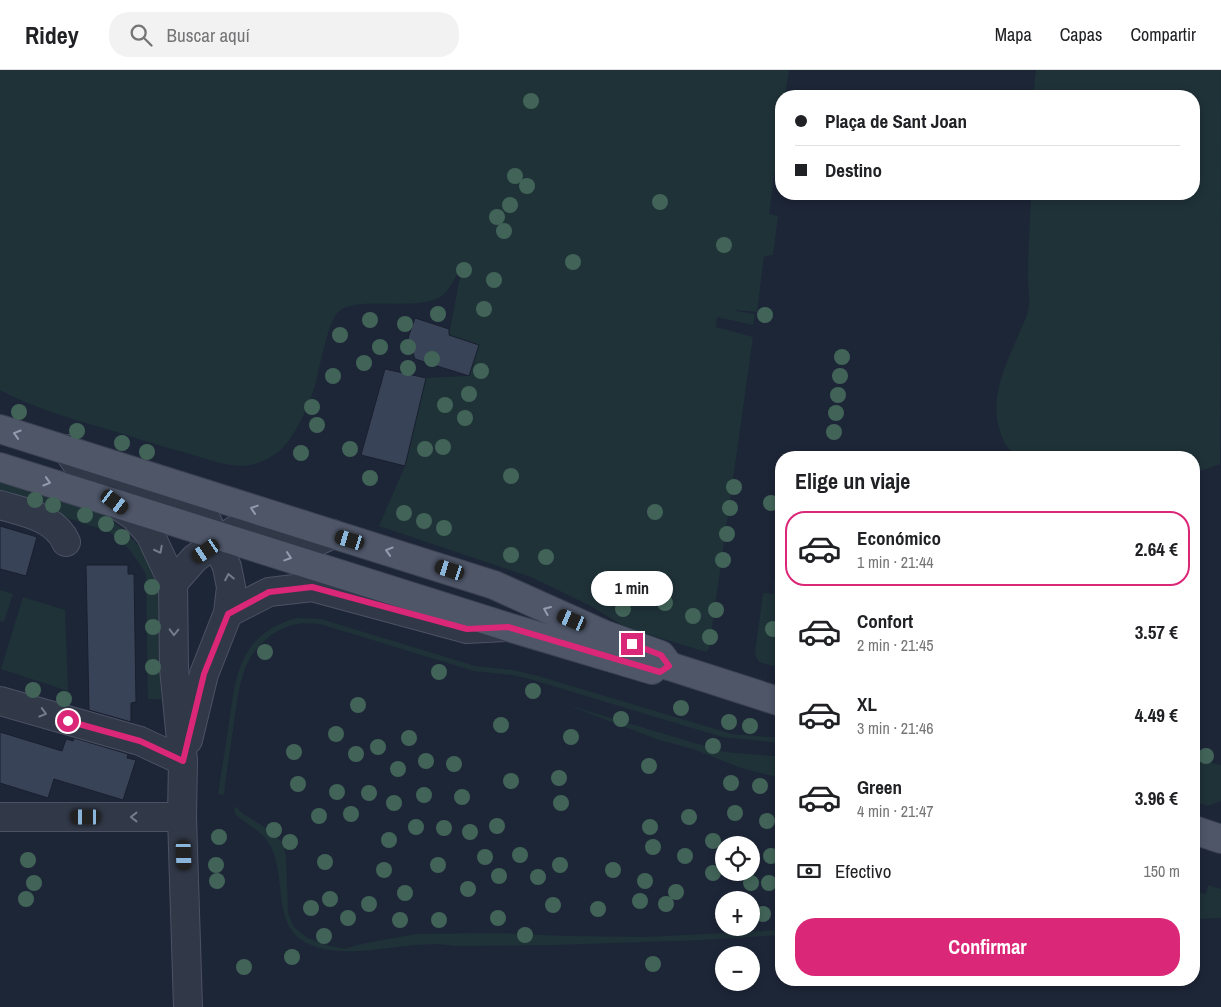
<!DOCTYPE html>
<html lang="es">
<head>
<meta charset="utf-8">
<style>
  :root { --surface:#fff; --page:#f2f2f2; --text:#202124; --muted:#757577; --line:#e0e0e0; --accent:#db2777 }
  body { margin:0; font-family:"Archivo Narrow",sans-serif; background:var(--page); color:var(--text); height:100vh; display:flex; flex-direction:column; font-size:19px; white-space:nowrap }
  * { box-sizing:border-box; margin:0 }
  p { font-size:16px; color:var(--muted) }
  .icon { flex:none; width:28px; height:28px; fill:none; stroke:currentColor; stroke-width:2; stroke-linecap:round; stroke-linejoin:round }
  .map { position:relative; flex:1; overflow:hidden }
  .drawer { position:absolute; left:775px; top:381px; width:425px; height:535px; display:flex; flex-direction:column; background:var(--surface); border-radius:20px; box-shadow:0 2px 8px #0003 }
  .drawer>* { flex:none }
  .hud { position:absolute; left:775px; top:20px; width:425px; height:110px; border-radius:20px; box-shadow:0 2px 8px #0003; display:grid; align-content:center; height:110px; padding:0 20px; background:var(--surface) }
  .tools { position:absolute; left:715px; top:766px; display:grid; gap:10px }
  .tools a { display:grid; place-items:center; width:45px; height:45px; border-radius:50%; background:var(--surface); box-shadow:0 2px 8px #0003; font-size:25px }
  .end { position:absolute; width:22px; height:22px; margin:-11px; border:6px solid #db2777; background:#fff; box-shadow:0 0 0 2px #fff }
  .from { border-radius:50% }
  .bubble { position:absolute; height:35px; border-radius:18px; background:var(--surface); box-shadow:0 2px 8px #0003; font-size:16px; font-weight:700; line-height:35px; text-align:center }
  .car { position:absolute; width:15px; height:30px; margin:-15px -8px; border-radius:6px; box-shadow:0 0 4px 1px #0007; background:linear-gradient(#222 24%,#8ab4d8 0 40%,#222 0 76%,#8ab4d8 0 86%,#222 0) }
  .hud b { display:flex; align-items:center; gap:18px; height:48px; font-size:19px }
  .hud b+b { border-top:1px solid var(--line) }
  .hud i { width:12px; height:12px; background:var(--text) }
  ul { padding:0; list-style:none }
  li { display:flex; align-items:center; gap:15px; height:75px; margin:0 10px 8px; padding:0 10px; border:2px solid transparent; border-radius:20px }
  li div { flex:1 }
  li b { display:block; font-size:19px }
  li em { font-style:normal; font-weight:700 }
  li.selected { border-color:var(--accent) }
  li>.icon { width:45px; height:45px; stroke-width:1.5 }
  h2 { padding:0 20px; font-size:22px; line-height:60px }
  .pay { display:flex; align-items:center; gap:12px; height:55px; padding:0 20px; font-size:19px }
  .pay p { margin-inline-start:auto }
  .button { display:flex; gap:10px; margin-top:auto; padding:10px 20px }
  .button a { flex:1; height:58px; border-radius:20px; background:var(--accent); color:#fff; font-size:20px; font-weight:700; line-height:58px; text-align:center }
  header { display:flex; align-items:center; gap:30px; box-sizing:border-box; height:70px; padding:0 25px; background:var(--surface); border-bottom:1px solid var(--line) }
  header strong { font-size:24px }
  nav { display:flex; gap:28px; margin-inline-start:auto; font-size:18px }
  .search { width:350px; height:45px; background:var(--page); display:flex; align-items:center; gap:12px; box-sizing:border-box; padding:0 18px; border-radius:20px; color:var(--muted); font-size:19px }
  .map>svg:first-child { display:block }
  .green { fill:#1f3238 }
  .building { fill:#394358; stroke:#191f2e }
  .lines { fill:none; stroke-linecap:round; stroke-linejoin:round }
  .minor-casing { stroke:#4c5263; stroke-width:30 }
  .major-casing { stroke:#3a4151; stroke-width:30 }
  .minor { stroke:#313847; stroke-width:28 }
  .major { stroke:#4e5668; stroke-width:28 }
  .tree { fill:#426458 }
  .oneway { stroke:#939bae }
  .oneway2 { stroke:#747b8c }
  .route { stroke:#db2777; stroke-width:6 }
</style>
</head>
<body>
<header>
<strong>Ridey</strong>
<div class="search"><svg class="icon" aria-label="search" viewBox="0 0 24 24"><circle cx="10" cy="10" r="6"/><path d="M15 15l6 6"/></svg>Buscar aquí</div>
<nav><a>Mapa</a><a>Capas</a><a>Compartir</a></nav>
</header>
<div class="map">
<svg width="1221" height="937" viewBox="0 0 1221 937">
  <rect width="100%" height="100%" fill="#1d2637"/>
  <g class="green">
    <path d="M0,0H789L785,26H781V53L769,144L778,146L773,185L764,186L757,242L735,240L736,241L755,244L753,255L717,247L716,257L753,267L709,579L706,582L625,557L591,536L531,507L379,456L405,396L426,308L466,306C473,298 477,284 477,274L449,265L462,197C455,206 450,221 440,227C416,242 354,224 337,243C328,254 320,296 316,312C310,332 300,356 287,373C277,386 257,396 241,396C220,395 199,386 179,381C153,374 128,365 103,358C67,347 33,338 0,320Z"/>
    <path d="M1036,0H1221L1220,394L1207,399L1194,402V388L1020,387C1009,381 1003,373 1000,361C989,329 1005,296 1018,266C1022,256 1028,246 1029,234C1030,225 1028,217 1028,208C1028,180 1030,152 1031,124H1194V26H1033Z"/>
    <path d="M0,409L99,442C127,459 152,484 158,517L161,629H148L146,505L143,499L129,479L115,466L107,461L0,426Z"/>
    <polygon points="774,511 781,511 781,598 759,592 755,584 763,523 774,524"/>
    <polygon points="0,520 13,524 4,552 0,551"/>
    <polygon points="23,527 65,540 68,621 1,599"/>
    <path d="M297,548L321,549L475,596L513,600L538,606L732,664L781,668V673L722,667L533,610L513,605L474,601L320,554C303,552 291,553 276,562C239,585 239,621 233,660C230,682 226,703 224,725L218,724C221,703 225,681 228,660C234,621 235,580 272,558C280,554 288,550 297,548Z"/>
    <polygon points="567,635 725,682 781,687 781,708 741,698 693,679 659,670"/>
    <polygon points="1194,684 1207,692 1221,695 1221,731 1208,736 1194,731"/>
    <path d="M234,736L245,745L266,758L281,771L284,776L286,788L288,842L291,851L294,857L307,868L330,876L345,879L361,874L416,864L498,863L567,866L646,867L781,860V865L703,870L554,875L455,876C415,869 371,886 330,880C265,870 290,817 271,777C264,762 247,755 235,744Z"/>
    <polygon points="1194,810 1200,813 1198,822 1206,824 1208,815 1221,819 1221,848 1194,849"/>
  </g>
  <g class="building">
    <polygon points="415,248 449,259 449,265 479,275 469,306 415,289 408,268"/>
    <polygon points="385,299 426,308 405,396 361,385"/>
    <polygon points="0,456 37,467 26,506 0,499"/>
    <polygon points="86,495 128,495 128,504 134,504 136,632 131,633 131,652 89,640"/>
    <polygon points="0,662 62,681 66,669 73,671 74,668 128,684 127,688 136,690 123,730 54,709 48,728 0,713"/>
  </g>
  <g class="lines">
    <defs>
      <g id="minor">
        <polyline points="67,379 84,405 196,442 207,451 227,497 231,517 228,543 204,604 188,670"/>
        <polyline points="115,433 135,447 150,464 173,513 174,598 183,691 182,747 188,937"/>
        <path d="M0,435C23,442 55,447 66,472"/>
        <polyline points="173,513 195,488 235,460 258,460 309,475 333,464"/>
        <polyline points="228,543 269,522 312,517 467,559 505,557"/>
        <polyline points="0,631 140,671 183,691"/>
        <polyline points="0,747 182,747"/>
      </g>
      <g id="major">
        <polyline points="0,359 494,515 603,564 661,585 669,596"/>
        <polyline points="0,397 508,557 652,600"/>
        <polyline points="669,596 781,632"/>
        <polyline points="1194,760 1221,769"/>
      </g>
    </defs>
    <use href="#minor" class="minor-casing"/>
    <use href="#major" class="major-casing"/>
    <use href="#minor" class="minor"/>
    <use href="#major" class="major"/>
  </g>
  <g class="tree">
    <circle cx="531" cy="31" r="8"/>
    <circle cx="515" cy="106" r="8"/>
    <circle cx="527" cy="116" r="8"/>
    <circle cx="660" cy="132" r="8"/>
    <circle cx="510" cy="135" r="8"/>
    <circle cx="497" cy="147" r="8"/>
    <circle cx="504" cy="161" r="8"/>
    <circle cx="724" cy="175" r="8"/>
    <circle cx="573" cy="192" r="8"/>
    <circle cx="464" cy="200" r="8"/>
    <circle cx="494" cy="210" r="8"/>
    <circle cx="484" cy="239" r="8"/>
    <circle cx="438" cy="244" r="8"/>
    <circle cx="765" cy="245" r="8"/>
    <circle cx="370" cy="250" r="8"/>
    <circle cx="405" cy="254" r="8"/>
    <circle cx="340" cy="265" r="8"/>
    <circle cx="380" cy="277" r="8"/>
    <circle cx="408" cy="277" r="8"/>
    <circle cx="842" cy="287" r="8"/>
    <circle cx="432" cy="289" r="8"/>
    <circle cx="364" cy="293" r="8"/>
    <circle cx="408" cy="298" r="8"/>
    <circle cx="481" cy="301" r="8"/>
    <circle cx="333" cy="306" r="8"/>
    <circle cx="840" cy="306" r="8"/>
    <circle cx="469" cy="324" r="8"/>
    <circle cx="838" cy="325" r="8"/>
    <circle cx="445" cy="335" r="8"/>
    <circle cx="312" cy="337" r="8"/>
    <circle cx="19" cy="342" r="8"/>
    <circle cx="836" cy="343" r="8"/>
    <circle cx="465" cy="348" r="8"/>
    <circle cx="317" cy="355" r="8"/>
    <circle cx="77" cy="361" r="8"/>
    <circle cx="834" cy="362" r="8"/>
    <circle cx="122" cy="373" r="8"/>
    <circle cx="443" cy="377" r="8"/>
    <circle cx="350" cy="379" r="8"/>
    <circle cx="425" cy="379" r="8"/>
    <circle cx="147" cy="382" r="8"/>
    <circle cx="301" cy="383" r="8"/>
    <circle cx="511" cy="406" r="8"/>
    <circle cx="370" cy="408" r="8"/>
    <circle cx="734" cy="417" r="8"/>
    <circle cx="35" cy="430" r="8"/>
    <circle cx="771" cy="433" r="8"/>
    <circle cx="53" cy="435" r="8"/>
    <circle cx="730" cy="438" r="8"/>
    <circle cx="655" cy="442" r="8"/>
    <circle cx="404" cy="443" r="8"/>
    <circle cx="85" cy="445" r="8"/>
    <circle cx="424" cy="451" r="8"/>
    <circle cx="106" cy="454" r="8"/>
    <circle cx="444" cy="458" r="8"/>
    <circle cx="727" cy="464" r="8"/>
    <circle cx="122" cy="467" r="8"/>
    <circle cx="511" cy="485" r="8"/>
    <circle cx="546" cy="487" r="8"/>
    <circle cx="723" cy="490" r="8"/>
    <circle cx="152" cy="517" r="8"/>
    <circle cx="622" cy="520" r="8"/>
    <circle cx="665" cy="533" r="8"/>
    <circle cx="623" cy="539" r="8"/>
    <circle cx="716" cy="540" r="8"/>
    <circle cx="693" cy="546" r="8"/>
    <circle cx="153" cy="557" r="8"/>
    <circle cx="773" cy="559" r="8"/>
    <circle cx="710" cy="567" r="8"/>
    <circle cx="265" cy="582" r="8"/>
    <circle cx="153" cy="597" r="8"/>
    <circle cx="439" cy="602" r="8"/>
    <circle cx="33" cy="620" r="8"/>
    <circle cx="533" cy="621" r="8"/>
    <circle cx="64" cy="629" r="8"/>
    <circle cx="358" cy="635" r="8"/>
    <circle cx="681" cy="638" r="8"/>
    <circle cx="621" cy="649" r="8"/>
    <circle cx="729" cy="652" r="8"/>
    <circle cx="501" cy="655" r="8"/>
    <circle cx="750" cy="656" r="8"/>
    <circle cx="336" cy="664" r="8"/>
    <circle cx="571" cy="667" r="8"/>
    <circle cx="409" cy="668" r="8"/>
    <circle cx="713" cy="676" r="8"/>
    <circle cx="378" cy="677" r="8"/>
    <circle cx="294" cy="682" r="8"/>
    <circle cx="356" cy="684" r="8"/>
    <circle cx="1206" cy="686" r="8"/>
    <circle cx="426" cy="691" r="8"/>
    <circle cx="454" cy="694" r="8"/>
    <circle cx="649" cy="696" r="8"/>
    <circle cx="398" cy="699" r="8"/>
    <circle cx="559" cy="708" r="8"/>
    <circle cx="511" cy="711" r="8"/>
    <circle cx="731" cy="713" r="8"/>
    <circle cx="298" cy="714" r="8"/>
    <circle cx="760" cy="716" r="8"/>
    <circle cx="337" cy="722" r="8"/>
    <circle cx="369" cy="723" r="8"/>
    <circle cx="424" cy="725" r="8"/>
    <circle cx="462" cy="727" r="8"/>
    <circle cx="394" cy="733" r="8"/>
    <circle cx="561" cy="733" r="8"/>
    <circle cx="735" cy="743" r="8"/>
    <circle cx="351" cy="744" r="8"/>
    <circle cx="319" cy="746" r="8"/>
    <circle cx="689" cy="747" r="8"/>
    <circle cx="767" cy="751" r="8"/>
    <circle cx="497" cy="756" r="8"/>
    <circle cx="416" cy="757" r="8"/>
    <circle cx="650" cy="757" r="8"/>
    <circle cx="444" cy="758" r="8"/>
    <circle cx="274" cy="760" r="8"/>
    <circle cx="470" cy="762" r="8"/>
    <circle cx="219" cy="767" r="8"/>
    <circle cx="389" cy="770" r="8"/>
    <circle cx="713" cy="771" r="8"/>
    <circle cx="290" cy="772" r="8"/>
    <circle cx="653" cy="777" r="8"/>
    <circle cx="520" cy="785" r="8"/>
    <circle cx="685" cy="786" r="8"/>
    <circle cx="771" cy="786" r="8"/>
    <circle cx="485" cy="787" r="8"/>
    <circle cx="28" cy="790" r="8"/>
    <circle cx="325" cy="792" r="8"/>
    <circle cx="216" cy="795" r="8"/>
    <circle cx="438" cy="795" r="8"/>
    <circle cx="560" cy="795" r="8"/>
    <circle cx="384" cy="800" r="8"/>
    <circle cx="613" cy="800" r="8"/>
    <circle cx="713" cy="803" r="8"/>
    <circle cx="499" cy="806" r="8"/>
    <circle cx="538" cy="807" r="8"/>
    <circle cx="217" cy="811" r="8"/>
    <circle cx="645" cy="811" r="8"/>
    <circle cx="34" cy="813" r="8"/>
    <circle cx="751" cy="813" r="8"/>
    <circle cx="769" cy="813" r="8"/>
    <circle cx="468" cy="819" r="8"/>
    <circle cx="676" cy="822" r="8"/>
    <circle cx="405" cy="823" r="8"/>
    <circle cx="26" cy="829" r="8"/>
    <circle cx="330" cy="829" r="8"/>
    <circle cx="640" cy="831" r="8"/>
    <circle cx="369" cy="834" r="8"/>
    <circle cx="666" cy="834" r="8"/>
    <circle cx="553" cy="835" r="8"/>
    <circle cx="311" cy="838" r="8"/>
    <circle cx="598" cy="839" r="8"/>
    <circle cx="763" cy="844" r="8"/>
    <circle cx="348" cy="848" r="8"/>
    <circle cx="498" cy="848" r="8"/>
    <circle cx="400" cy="850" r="8"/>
    <circle cx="439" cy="850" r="8"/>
    <circle cx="525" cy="865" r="8"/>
    <circle cx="324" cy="866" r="8"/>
    <circle cx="292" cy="887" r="8"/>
    <circle cx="653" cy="894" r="8"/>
    <circle cx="244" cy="897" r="8"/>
  </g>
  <defs><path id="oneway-chevron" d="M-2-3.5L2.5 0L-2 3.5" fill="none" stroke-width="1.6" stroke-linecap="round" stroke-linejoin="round" transform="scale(1.25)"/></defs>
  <g class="oneway">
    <use href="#oneway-chevron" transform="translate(17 364) rotate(-163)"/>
    <use href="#oneway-chevron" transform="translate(47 412) rotate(17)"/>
    <use href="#oneway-chevron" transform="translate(254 439) rotate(-162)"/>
    <use href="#oneway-chevron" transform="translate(389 481) rotate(-163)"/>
    <use href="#oneway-chevron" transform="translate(288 487) rotate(18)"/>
    <use href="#oneway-chevron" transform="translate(547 540) rotate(-157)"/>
  </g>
  <g class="oneway2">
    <use href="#oneway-chevron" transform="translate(159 480) rotate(63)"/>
    <use href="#oneway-chevron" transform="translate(229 507) rotate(-101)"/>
    <use href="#oneway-chevron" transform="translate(174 562) rotate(91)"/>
    <use href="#oneway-chevron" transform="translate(43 643) rotate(16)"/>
    <use href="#oneway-chevron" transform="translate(134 747) rotate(180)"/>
  </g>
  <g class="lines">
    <polyline class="route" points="68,651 140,671 183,691 204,604 228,544 269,522 312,517 467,559 508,557 660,602 669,596 661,585 632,574"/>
  </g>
</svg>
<div class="tools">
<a><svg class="icon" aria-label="locate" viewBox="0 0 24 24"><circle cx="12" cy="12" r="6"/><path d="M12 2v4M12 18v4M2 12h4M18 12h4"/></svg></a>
<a>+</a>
<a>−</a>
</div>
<i class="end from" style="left:68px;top:651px"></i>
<i class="end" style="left:632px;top:574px"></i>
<div class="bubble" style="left:591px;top:501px;width:82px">1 min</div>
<i class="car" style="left:115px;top:432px;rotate:127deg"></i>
<i class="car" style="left:350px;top:470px;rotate:287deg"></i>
<i class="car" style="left:206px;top:481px;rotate:236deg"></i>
<i class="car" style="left:450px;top:500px;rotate:288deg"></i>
<i class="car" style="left:572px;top:550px;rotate:293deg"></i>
<i class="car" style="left:86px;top:747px;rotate:270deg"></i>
<i class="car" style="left:184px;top:785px;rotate:178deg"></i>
<div class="hud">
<b><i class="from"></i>Plaça de Sant Joan</b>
<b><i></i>Destino</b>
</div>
<section class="drawer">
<h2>Elige un viaje</h2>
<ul>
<li class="selected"><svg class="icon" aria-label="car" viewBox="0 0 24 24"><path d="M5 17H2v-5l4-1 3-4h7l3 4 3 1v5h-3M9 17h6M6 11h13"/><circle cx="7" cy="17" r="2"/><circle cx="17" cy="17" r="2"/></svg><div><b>Económico</b><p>1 min · 21:44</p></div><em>2.64 €</em></li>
<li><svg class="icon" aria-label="car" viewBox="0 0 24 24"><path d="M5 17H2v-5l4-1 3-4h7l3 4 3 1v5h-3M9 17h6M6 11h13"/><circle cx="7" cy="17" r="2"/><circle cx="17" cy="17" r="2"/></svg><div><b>Confort</b><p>2 min · 21:45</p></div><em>3.57 €</em></li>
<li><svg class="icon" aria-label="car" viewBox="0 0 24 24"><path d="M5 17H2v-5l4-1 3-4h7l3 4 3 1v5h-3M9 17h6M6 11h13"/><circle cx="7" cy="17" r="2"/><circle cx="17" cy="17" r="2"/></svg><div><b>XL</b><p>3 min · 21:46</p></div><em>4.49 €</em></li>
<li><svg class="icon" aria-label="car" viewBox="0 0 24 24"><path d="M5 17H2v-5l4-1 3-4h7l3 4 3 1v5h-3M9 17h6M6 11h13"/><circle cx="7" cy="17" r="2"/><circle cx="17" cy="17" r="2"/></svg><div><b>Green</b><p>4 min · 21:47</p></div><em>3.96 €</em></li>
</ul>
<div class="pay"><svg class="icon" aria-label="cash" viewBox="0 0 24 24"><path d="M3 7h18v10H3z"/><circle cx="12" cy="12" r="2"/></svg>Efectivo<p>150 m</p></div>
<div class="button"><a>Confirmar</a></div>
</section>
</div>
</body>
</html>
